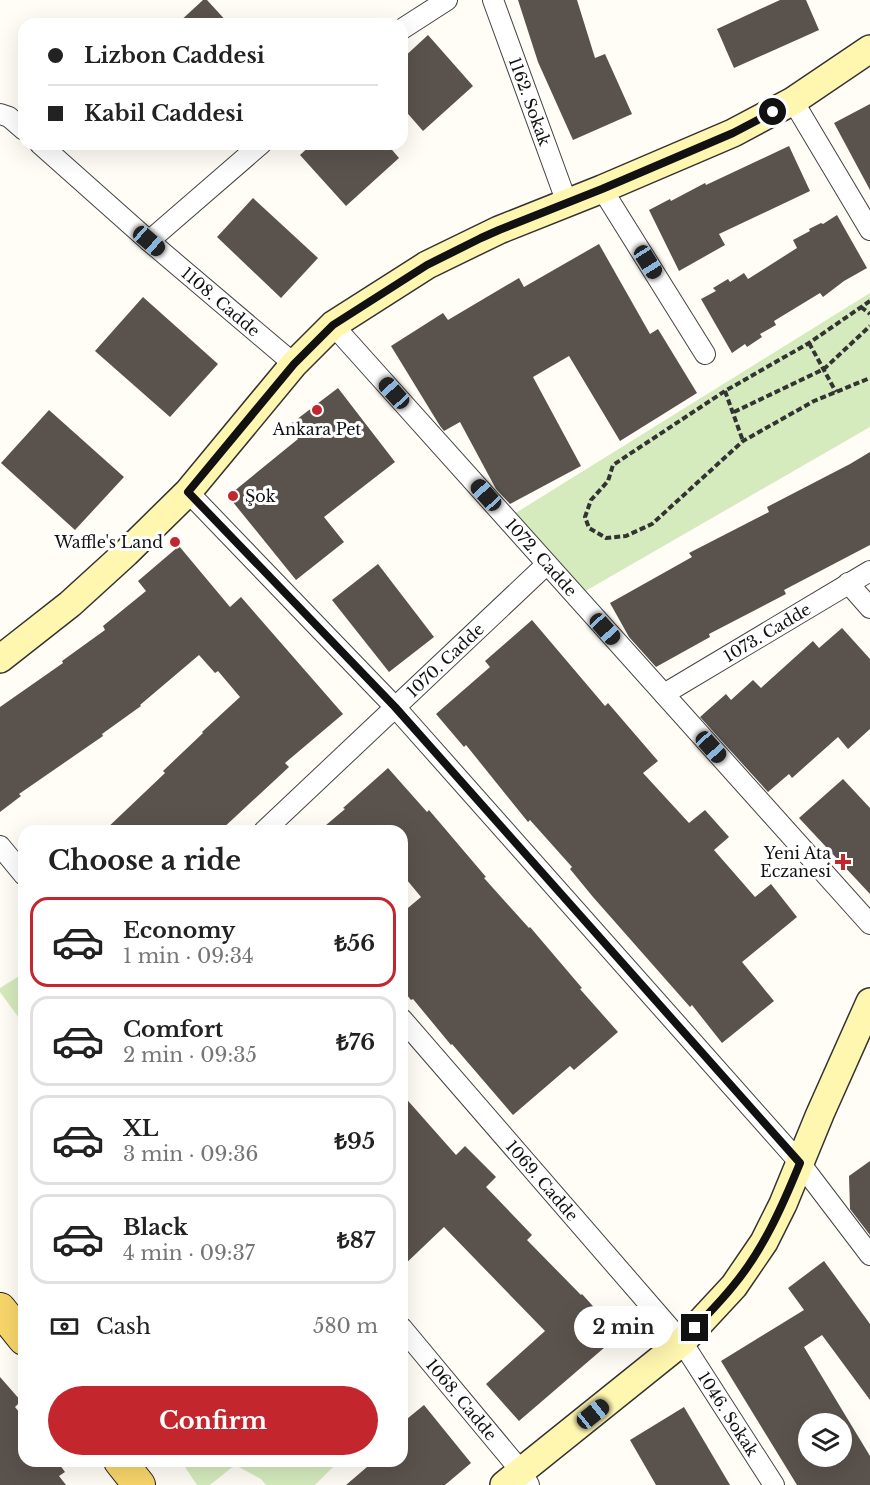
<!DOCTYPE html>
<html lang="en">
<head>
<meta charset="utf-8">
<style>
  :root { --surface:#fff; --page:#f6f6f6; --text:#222; --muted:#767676; --line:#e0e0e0; --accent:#c4262e }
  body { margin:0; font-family:"Libre Baskerville",serif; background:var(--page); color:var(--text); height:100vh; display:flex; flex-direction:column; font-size:22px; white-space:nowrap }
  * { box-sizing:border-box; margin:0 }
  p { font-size:20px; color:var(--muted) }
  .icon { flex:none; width:33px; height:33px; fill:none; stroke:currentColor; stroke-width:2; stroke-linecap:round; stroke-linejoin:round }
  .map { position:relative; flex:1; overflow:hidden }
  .side { position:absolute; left:18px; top:825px; width:390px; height:642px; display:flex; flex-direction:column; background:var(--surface); border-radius:18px; box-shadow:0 6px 24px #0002 }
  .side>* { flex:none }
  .banner { position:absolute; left:18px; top:18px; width:390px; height:132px; border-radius:18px; box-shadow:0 6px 24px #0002; display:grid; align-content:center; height:132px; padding:0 30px; background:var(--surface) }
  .controls { position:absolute; left:798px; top:1413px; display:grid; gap:12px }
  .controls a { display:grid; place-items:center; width:54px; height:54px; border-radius:50%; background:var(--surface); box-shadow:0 6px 24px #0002; font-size:30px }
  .end { position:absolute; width:27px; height:27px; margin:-14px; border:8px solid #111; background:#fff; box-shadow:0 0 0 3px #fff }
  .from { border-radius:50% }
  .bubble { position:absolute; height:42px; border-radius:21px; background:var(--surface); box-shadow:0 6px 24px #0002; font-size:20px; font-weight:800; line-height:42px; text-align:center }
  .car { position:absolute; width:18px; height:36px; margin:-18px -9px; border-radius:8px; box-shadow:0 0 4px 2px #0007; background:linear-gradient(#222 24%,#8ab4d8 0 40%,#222 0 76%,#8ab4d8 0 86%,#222 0) }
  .banner b { display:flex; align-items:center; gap:21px; height:57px; font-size:22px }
  .banner b+b { border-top:2px solid var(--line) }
  .banner i { width:15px; height:15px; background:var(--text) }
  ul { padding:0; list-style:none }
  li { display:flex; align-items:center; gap:18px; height:90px; margin:0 12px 9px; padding:0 18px; border:3px solid var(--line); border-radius:18px }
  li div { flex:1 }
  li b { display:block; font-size:22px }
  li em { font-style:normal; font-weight:800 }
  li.active { border-color:var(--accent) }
  li>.icon { width:54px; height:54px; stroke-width:1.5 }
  h2 { padding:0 30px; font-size:27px; line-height:72px }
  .pay { display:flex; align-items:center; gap:15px; height:66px; padding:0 30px; font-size:22px }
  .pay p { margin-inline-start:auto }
  .button { display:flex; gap:12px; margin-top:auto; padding:12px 30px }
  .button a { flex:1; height:69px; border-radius:36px; background:var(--accent); color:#fff; font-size:24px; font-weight:800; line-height:69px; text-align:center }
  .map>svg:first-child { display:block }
  .green { fill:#d5ebbd }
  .building { fill:#5a524d; fill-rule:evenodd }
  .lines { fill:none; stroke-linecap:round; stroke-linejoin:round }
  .minor-casing { stroke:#444; stroke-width:22 }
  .secondary-casing { stroke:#333; stroke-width:30 }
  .primary-casing { stroke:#222; stroke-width:34 }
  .path { stroke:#333; stroke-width:4; stroke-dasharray:6 3; stroke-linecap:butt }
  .minor { stroke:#fff; stroke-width:20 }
  .secondary { stroke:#fff6b0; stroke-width:27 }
  .primary { stroke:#f9d66b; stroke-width:32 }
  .route { stroke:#111; stroke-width:8 }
  .poi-dot { fill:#c4262e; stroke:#fff; stroke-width:2 }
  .labels { text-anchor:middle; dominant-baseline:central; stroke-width:6; stroke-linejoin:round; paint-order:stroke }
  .street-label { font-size:16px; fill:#111; stroke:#fff }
  .poi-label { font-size:16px; fill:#111; stroke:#fff; text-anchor:end }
</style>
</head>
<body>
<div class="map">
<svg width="870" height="1485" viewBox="0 0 870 1485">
  <rect width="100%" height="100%" fill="#fffdf5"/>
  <g class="green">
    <polygon points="870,293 870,427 582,593 514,514"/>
    <polygon points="24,973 24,1025 0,992 0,988"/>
    <polygon points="181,1461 339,1461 315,1485 266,1485 261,1479 235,1465 210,1485 197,1485"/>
  </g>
  <g class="building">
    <polygon points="203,0 207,0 229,24 177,24"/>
    <polygon points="518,0 577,0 595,58 605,54 632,114 573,140 538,62"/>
    <polygon points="780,0 806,0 819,30 734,68 717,29"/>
    <polygon points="428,35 473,86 423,131 402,107 402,59"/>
    <polygon points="870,104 870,190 834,123"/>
    <polygon points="312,144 387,144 399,158 346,206 300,155"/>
    <polygon points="789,146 810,191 719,234 725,245 679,271 649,210 670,199 671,201 705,183 706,185"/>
    <polygon points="253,198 318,258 281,298 217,237"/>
    <polygon points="837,215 867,268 844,281 823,297 820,293 774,321 776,325 760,334 762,337 747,347 745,344 732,353 701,299 716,291 713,288 728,279 730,282 744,273 748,279 797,248 793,240 810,231 809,229 821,223 823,224"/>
    <polygon points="599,244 650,334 658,329 697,393 620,441 569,356 533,377 581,466 510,504 496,489 460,422 444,431 440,426 391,346 443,313 448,320 519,278 524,287"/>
    <polygon points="143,297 218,364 170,417 95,351"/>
    <polygon points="338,388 395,462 324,517 344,542 296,580 228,496 298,439 288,426"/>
    <polygon points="49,410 124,477 75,530 1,463"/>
    <polygon points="870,452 870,545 784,590 786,594 709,634 710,637 656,667 629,637 610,603 692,557 689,553 769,512 767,507 850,464"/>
    <polygon points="179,546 230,607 241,597 343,714 285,763 289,767 220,831 104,831 165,773 163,771 203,733 202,732 240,697 218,671 215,673 199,655 140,705 141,706 102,734 103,736 19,794 21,796 0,812 0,707 63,663 62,661 105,630 103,626 146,591 138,581"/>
    <polygon points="378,564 434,637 389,672 332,600"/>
    <polygon points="532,620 605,706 608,703 658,761 643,773 689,823 705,810 729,837 714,850 755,897 771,884 797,917 742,962 774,1001 722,1043 692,1005 690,1007 593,897 570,869 572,867 530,820 528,822 466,745 464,747 436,714 490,667 485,661"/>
    <polygon points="842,628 870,659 870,729 848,749 838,737 792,778 789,774 768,792 700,717 726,694 731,700 753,680 761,688 813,641 819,648"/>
    <polygon points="388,768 427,812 429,810 486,877 484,878 529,928 530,927 582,988 580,989 618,1032 574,1070 570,1066 513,1115 452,1044 451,1045 413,999 411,1000 402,989 402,913 421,897 402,874 402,831 319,831 345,809 343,808"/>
    <polygon points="843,779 870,808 870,894 799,818"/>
    <polygon points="402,1094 456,1155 465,1146 496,1177 486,1187 532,1235 527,1240 581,1295 582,1294 619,1335 519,1421 486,1384 545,1331 444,1227 402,1267"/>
    <polygon points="870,1161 870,1235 850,1209 849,1176"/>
    <path d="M824,1261L870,1324V1400L822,1335L804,1347L870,1456V1485H797L721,1361L804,1310L788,1288ZM808,1424H842V1456H808Z"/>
    <polygon points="0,1377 21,1401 15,1407 24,1418 24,1461 57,1461 65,1472 59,1476 66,1485 0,1485"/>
    <polygon points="424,1405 471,1463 445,1485 346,1485 374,1461 402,1461 402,1423"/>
    <polygon points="684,1407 730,1485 656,1485 630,1440"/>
  </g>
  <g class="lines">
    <defs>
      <g id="minor">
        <path id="s1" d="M493,0L567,203"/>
        <polyline points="402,29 447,0"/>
        <polyline points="793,101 870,230"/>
        <polyline points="0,114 9,117 24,130"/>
        <path id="s2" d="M40,144L149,241L294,364"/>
        <polyline points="602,189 705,354"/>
        <polyline points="149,241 261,144"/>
        <path id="s3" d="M333,325L870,924"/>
        <polyline points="188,492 395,707 800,1163 870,1255"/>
        <polyline points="848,583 870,608"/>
        <path id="s4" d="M664,694L870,571"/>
        <path id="s5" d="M264,831L547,564"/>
        <polyline points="0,846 24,875"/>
        <path id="s6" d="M402,1019L682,1342L774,1485"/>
        <path id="s7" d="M402,1328L521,1471L529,1485"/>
      </g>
      <g id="secondary">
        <polyline points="0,659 70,604 126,553 188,492 294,364 333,325 427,265 499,230 602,189 733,133 793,101 870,49"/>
        <polyline points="504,1485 682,1342 734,1286 764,1242 783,1204 820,1114 870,1002"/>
      </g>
      <g id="primary">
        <polyline points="0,1309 24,1339"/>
        <polyline points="120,1461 139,1485"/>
      </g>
    </defs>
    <use href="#minor" class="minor-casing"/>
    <use href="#secondary" class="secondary-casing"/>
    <use href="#primary" class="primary-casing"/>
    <g class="path">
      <polyline points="870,301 809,343 725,391 613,465 608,481 591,500 585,517 589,528 606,538 626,536 652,524 743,441 814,401 870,378"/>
      <polyline points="861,307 870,314"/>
      <polyline points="809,343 836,392"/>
      <polyline points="725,391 743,441"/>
      <polyline points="734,412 824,369 870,326"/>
    </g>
    <use href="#minor" class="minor"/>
    <use href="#secondary" class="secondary"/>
    <use href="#primary" class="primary"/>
  </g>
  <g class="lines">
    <path class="route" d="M695,1328C708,1314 721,1301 733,1286C763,1250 782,1207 800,1163L395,707L188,492L294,364L333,325L427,265L481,238L499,230L602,189L733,133L773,112"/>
  </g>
  <g class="poi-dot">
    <circle cx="317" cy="410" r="6"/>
    <circle cx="233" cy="496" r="6"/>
    <circle cx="175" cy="542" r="6"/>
    <path d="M840 853h6v6h6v6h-6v6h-6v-6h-6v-6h6z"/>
  </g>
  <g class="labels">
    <g class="street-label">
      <text stroke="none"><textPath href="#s1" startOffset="108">1162. Sokak</textPath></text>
      <text stroke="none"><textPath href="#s2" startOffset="240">1108. Cadde</textPath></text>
      <text stroke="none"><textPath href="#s3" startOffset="312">1072. Cadde</textPath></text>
      <text stroke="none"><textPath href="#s4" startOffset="120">1073. Cadde</textPath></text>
      <text stroke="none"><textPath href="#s5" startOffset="249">1070. Cadde</textPath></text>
      <text stroke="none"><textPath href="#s6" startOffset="214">1069. Cadde</textPath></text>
      <text stroke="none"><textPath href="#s7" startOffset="93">1068. Cadde</textPath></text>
      <text stroke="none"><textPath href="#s6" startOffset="513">1046. Sokak</textPath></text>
    </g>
    <g class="poi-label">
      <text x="317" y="429" text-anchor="middle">Ankara Pet</text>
      <text x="245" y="496" text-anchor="start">Şok</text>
      <text x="163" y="542">Waffle's Land</text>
      <text x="831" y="853">Yeni Ata<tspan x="831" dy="18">Eczanesi</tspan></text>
    </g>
  </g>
</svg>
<div class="controls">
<a><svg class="icon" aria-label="layers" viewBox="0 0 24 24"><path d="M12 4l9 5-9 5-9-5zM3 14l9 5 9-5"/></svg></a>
</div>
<i class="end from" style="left:773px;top:112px"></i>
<i class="end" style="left:695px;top:1328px"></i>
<div class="bubble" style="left:574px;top:1306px;width:99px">2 min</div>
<i class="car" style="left:149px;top:241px;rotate:131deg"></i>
<i class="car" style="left:648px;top:262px;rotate:148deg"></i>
<i class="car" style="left:394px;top:393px;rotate:318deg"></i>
<i class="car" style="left:486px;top:495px;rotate:318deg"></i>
<i class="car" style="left:605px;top:629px;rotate:138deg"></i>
<i class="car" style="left:711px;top:747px;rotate:138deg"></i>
<i class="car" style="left:593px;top:1414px;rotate:51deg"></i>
<div class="banner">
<b><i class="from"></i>Lizbon Caddesi</b>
<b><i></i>Kabil Caddesi</b>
</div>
<section class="side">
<h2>Choose a ride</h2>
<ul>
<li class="active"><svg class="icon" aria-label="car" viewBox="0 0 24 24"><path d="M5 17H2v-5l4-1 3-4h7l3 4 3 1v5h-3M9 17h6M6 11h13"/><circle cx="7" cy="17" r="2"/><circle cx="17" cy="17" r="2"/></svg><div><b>Economy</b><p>1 min · 09:34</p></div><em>₺56</em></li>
<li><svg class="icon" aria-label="car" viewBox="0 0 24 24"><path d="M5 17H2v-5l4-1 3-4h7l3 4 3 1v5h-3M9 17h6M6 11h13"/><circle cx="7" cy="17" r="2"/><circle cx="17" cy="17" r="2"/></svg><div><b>Comfort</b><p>2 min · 09:35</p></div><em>₺76</em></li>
<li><svg class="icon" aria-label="car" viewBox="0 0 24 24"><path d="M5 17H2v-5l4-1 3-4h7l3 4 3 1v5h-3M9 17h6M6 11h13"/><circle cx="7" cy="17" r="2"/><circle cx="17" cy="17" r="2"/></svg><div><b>XL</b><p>3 min · 09:36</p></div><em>₺95</em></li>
<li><svg class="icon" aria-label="car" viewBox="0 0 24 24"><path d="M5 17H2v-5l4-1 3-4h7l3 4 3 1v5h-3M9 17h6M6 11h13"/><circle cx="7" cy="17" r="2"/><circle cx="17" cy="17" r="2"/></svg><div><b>Black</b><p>4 min · 09:37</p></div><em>₺87</em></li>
</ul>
<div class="pay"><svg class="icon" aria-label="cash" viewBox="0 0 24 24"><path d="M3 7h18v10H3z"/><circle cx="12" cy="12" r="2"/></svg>Cash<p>580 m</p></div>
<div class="button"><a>Confirm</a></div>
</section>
</div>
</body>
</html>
